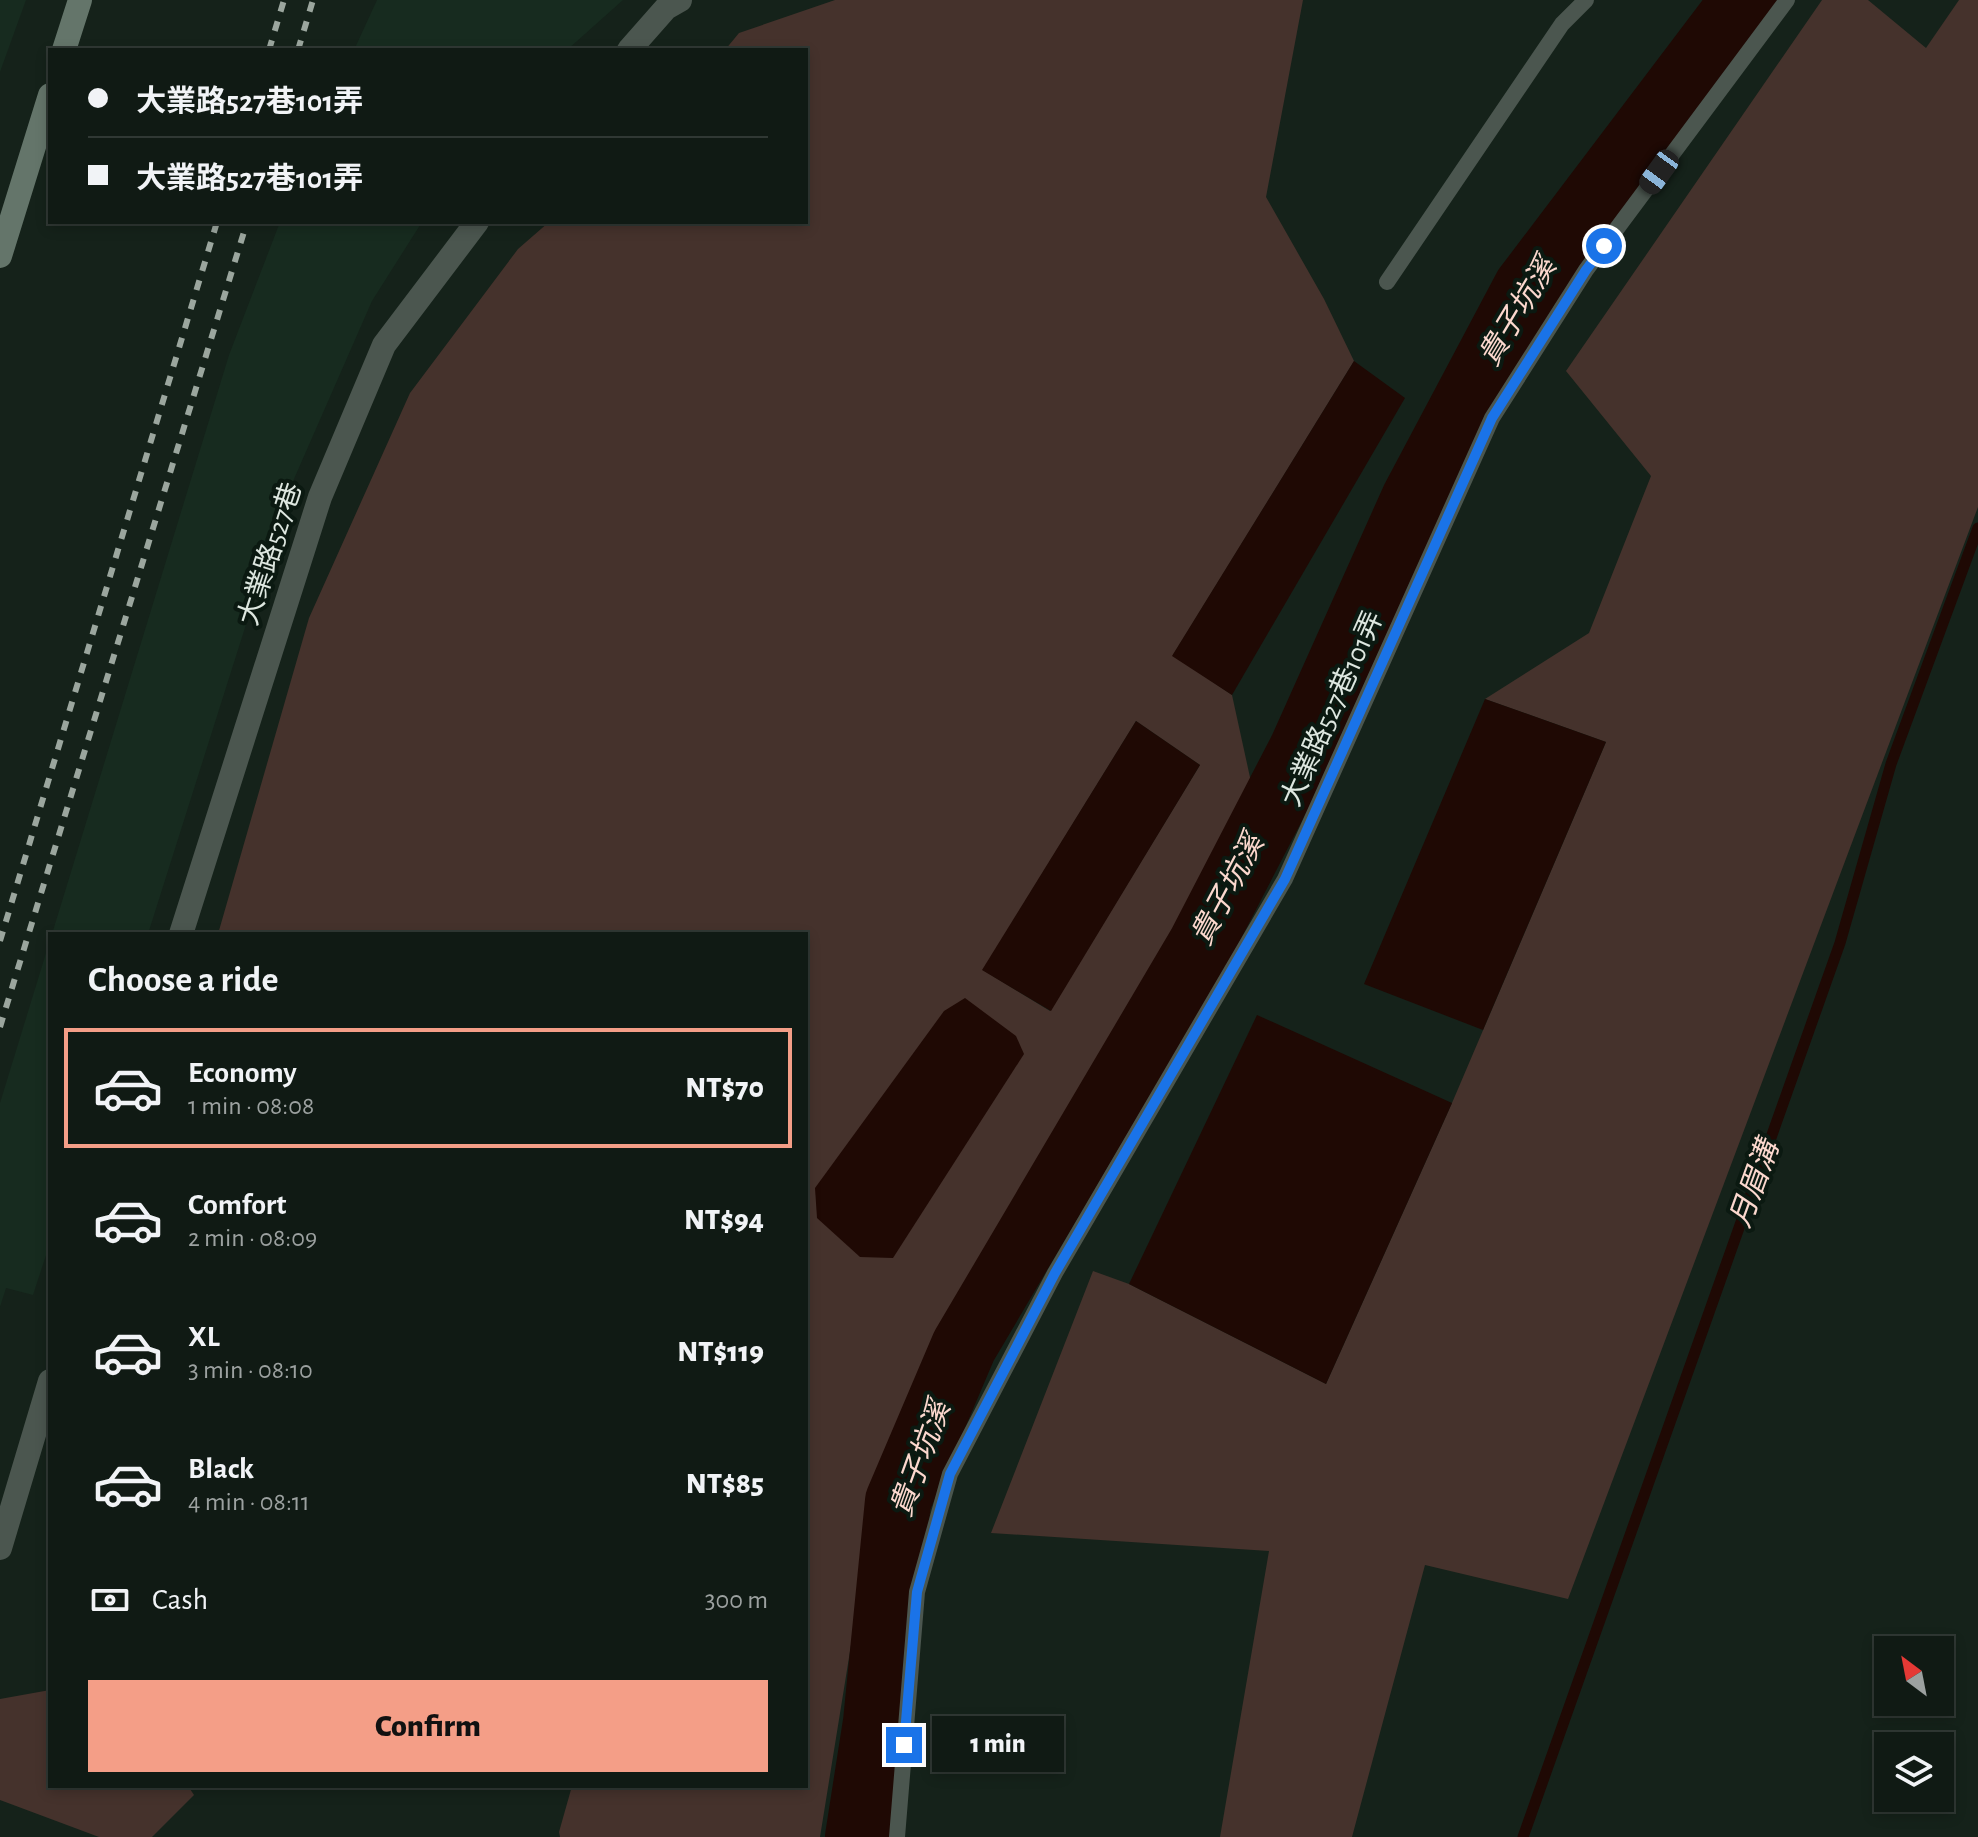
<!DOCTYPE html>
<html lang="en">
<head>
<meta charset="utf-8">
<style>
  :root { --surface:#101a14; --page:#19231d; --text:#f1f3f6; --muted:#9ca1a0; --line:#303834; --accent:#f49e87 }
  body { margin:0; font-family:"Alegreya Sans","Noto Sans TC",sans-serif; background:var(--page); color:var(--text); height:100vh; display:flex; flex-direction:column; font-size:30px; white-space:nowrap }
  * { box-sizing:border-box; margin:0 }
  p { font-size:26px; color:var(--muted) }
  .icon { flex:none; width:44px; height:44px; fill:none; stroke:currentColor; stroke-width:2; stroke-linecap:round; stroke-linejoin:round }
  .map { position:relative; flex:1; overflow:hidden }
  .details { position:absolute; left:48px; top:932px; width:760px; height:856px; display:flex; flex-direction:column; background:var(--surface); border-radius:0px; box-shadow:0 4px 12px #0003,0 0 0 2px var(--line) }
  .details>* { flex:none }
  .guide { position:absolute; left:48px; top:48px; width:760px; height:176px; border-radius:0px; box-shadow:0 4px 12px #0003,0 0 0 2px var(--line); display:grid; align-content:center; height:176px; padding:0 40px; background:var(--surface) }
  .needle { width:52px; rotate:328deg }
  .controls { position:absolute; left:1874px; top:1636px; display:grid; gap:16px }
  .controls a { display:grid; place-items:center; width:80px; height:80px; border-radius:0px; background:var(--surface); box-shadow:0 4px 12px #0003,0 0 0 2px var(--line); font-size:40px }
  .end { position:absolute; width:36px; height:36px; margin:-18px; border:10px solid #1a73e8; background:#fff; box-shadow:0 0 0 4px #fff }
  .from { border-radius:50% }
  .bubble { position:absolute; height:56px; border-radius:0px; background:var(--surface); box-shadow:0 4px 12px #0003,0 0 0 2px var(--line); font-size:26px; font-weight:800; line-height:56px; text-align:center }
  .car { position:absolute; width:24px; height:48px; margin:-24px -12px; border-radius:10px; box-shadow:0 0 6px 2px #0007; background:linear-gradient(#222 24%,#8ab4d8 0 40%,#222 0 76%,#8ab4d8 0 86%,#222 0) }
  .guide b { display:flex; align-items:center; gap:28px; height:76px; font-size:30px }
  .guide b+b { border-top:2px solid var(--line) }
  .guide i { width:20px; height:20px; background:var(--text) }
  ul { padding:0; list-style:none }
  li { display:flex; align-items:center; gap:24px; height:120px; margin:0 16px 12px; padding:0 24px; border:4px solid transparent; border-radius:0px }
  li div { flex:1 }
  li b { display:block; font-size:30px }
  li em { font-style:normal; font-weight:800 }
  li.on { border-color:var(--accent) }
  li>.icon { width:72px; height:72px; stroke-width:1.5 }
  h2 { padding:0 40px; font-size:36px; line-height:96px }
  .pay { display:flex; align-items:center; gap:20px; height:88px; padding:0 40px; font-size:30px }
  .pay p { margin-inline-start:auto }
  .cta { display:flex; gap:16px; margin-top:auto; padding:16px 40px }
  .cta a { flex:1; height:92px; border-radius:0px; background:var(--accent); color:#111; font-size:32px; font-weight:800; line-height:92px; text-align:center }
  .map>svg:first-child { display:block }
  .built { fill:#172b1f }
  .green { fill:#45322c; fill-rule:evenodd }
  .water { fill:#1f0904 }
  .lines { fill:none; stroke-linecap:round; stroke-linejoin:round }
  .stream { stroke:#1f0904; stroke-width:11 }
  .river { stroke:#1f0904; stroke-width:66 }
  .lane { stroke:#4b564f; stroke-width:16 }
  .street { stroke:#4b564f; stroke-width:24 }
  .secondary { stroke:#64756a; stroke-width:24 }
  .rail { stroke:#9ba69e; stroke-width:6; stroke-dasharray:10 10; stroke-linecap:butt }
  .route { stroke:#1a73e8; stroke-width:10 }
  .labels { text-anchor:middle; dominant-baseline:central; stroke-width:8; stroke-linejoin:round; paint-order:stroke }
  .street-label { font-size:28px; fill:#dee7e0; stroke:#0b1911 }
  .water-label { font-size:30px; font-style:italic; fill:#fcd8ce; stroke:#0b1911 }
</style>
</head>
<body>
<div class="map">
<svg width="1978" height="1837" viewBox="0 0 1978 1837">
  <rect width="100%" height="100%" fill="#15221a"/>
  <g class="built">
    <polygon points="0,0 26,0 0,72"/>
    <polygon points="377,0 623,0 567,50 354,50"/>
    <polygon points="280,222 422,222 372,301 287,495 148,934 52,934 229,355"/>
    <polygon points="50,940 50,1243 33,1295 6,1288 0,1307 0,1103"/>
  </g>
  <g class="green">
    <path d="M835,0H1303L1266,197L1324,299L1354,361L1173,655L1232,695L1253,791L878,1478L820,1837H560L559,1832L572,1786H806V934H218L309,618L410,393L518,249L549,222H806V50H725L739,33ZM1136,721L1200,765L1050,1011L983,970Z"/>
    <polygon points="1822,0 1868,0 1926,48 1959,0 1978,0 1978,507 1568,1599 1425,1565 1352,1837 1220,1837 1269,1551 991,1533 1093,1271 1129,1284 1326,1384 1452,1103 1606,742 1485,699 1589,633 1651,476 1566,371"/>
    <polygon points="50,1690 50,1786 188,1786 194,1795 152,1837 99,1837 0,1800 0,1699"/>
  </g>
  <g class="water">
    <polygon points="1354,361 1405,398 1232,695 1172,656"/>
    <polygon points="1485,699 1606,742 1483,1030 1364,984"/>
    <polygon points="1136,721 1200,765 1051,1011 982,970"/>
    <polygon points="965,998 1016,1036 1024,1054 893,1258 860,1257 817,1218 815,1188 944,1011"/>
    <polygon points="1257,1015 1452,1103 1326,1384 1129,1284"/>
  </g>
  <g class="lines">
    <polyline class="stream" points="1523,1837 1840,943 1891,764 1978,528"/>
    <polyline class="river" points="858,1837 876,1722 898,1501 964,1346 1201,944 1302,749 1414,499 1526,288 1744,0"/>
    <g class="lane">
      <polyline points="1387,282 1562,24 1586,0"/>
      <polyline points="897,1837 917,1592 950,1474 1055,1273 1285,879 1492,418 1586,270 1787,0"/>
    </g>
    <g class="street">
      <polyline points="629,50 666,8 680,0"/>
      <polyline points="181,934 320,497 384,345 477,222"/>
      <polyline points="0,1548 50,1381"/>
    </g>
    <g class="secondary">
      <polyline points="64,50 80,0"/>
      <polyline points="0,256 50,95"/>
    </g>
    <g class="rail">
      <polyline points="269,50 284,0"/>
      <polyline points="298,50 313,0"/>
      <polyline points="0,941 217,222"/>
      <polyline points="0,1027 247,222"/>
    </g>
  </g>
  <g class="lines">
    <polyline class="route" points="904,1745 917,1592 950,1474 1055,1273 1285,879 1492,418 1586,270 1604,246"/>
  </g>
  <g class="labels">
    <g class="street-label">
      <text transform="translate(271 554) rotate(-72)">大業路527巷</text>
      <text transform="translate(1333 709) rotate(-66)">大業路527巷101弄</text>
    </g>
    <g class="water-label">
      <text transform="translate(1518 312) rotate(-59)">貴子坑溪</text>
      <text transform="translate(1228 890) rotate(-62)">貴子坑溪</text>
      <text transform="translate(1755 1184) rotate(-70)">月眉溝</text>
      <text transform="translate(921 1459) rotate(-70)">貴子坑溪</text>
    </g>
  </g>
</svg>
<div class="controls">
<a><svg class="needle" viewBox="-14 -14 28 28"><path d="M0-13l5 13h-10z" fill="#e53935"/><path d="M0 13l5-13h-10z" fill="#9ca1a0"/></svg></a>
<a><svg class="icon" aria-label="layers" viewBox="0 0 24 24"><path d="M12 4l9 5-9 5-9-5zM3 14l9 5 9-5"/></svg></a>
</div>
<i class="end from" style="left:1604px;top:246px"></i>
<i class="end" style="left:904px;top:1745px"></i>
<div class="bubble" style="left:932px;top:1716px;width:132px">1 min</div>
<i class="car" style="left:1659px;top:172px;rotate:216deg"></i>
<div class="guide">
<b><i class="from"></i>大業路527巷101弄</b>
<b><i></i>大業路527巷101弄</b>
</div>
<section class="details">
<h2>Choose a ride</h2>
<ul>
<li class="on"><svg class="icon" aria-label="car" viewBox="0 0 24 24"><path d="M5 17H2v-5l4-1 3-4h7l3 4 3 1v5h-3M9 17h6M6 11h13"/><circle cx="7" cy="17" r="2"/><circle cx="17" cy="17" r="2"/></svg><div><b>Economy</b><p>1 min · 08:08</p></div><em>NT$70</em></li>
<li><svg class="icon" aria-label="car" viewBox="0 0 24 24"><path d="M5 17H2v-5l4-1 3-4h7l3 4 3 1v5h-3M9 17h6M6 11h13"/><circle cx="7" cy="17" r="2"/><circle cx="17" cy="17" r="2"/></svg><div><b>Comfort</b><p>2 min · 08:09</p></div><em>NT$94</em></li>
<li><svg class="icon" aria-label="car" viewBox="0 0 24 24"><path d="M5 17H2v-5l4-1 3-4h7l3 4 3 1v5h-3M9 17h6M6 11h13"/><circle cx="7" cy="17" r="2"/><circle cx="17" cy="17" r="2"/></svg><div><b>XL</b><p>3 min · 08:10</p></div><em>NT$119</em></li>
<li><svg class="icon" aria-label="car" viewBox="0 0 24 24"><path d="M5 17H2v-5l4-1 3-4h7l3 4 3 1v5h-3M9 17h6M6 11h13"/><circle cx="7" cy="17" r="2"/><circle cx="17" cy="17" r="2"/></svg><div><b>Black</b><p>4 min · 08:11</p></div><em>NT$85</em></li>
</ul>
<div class="pay"><svg class="icon" aria-label="cash" viewBox="0 0 24 24"><path d="M3 7h18v10H3z"/><circle cx="12" cy="12" r="2"/></svg>Cash<p>300 m</p></div>
<div class="cta"><a>Confirm</a></div>
</section>
</div>
</body>
</html>
